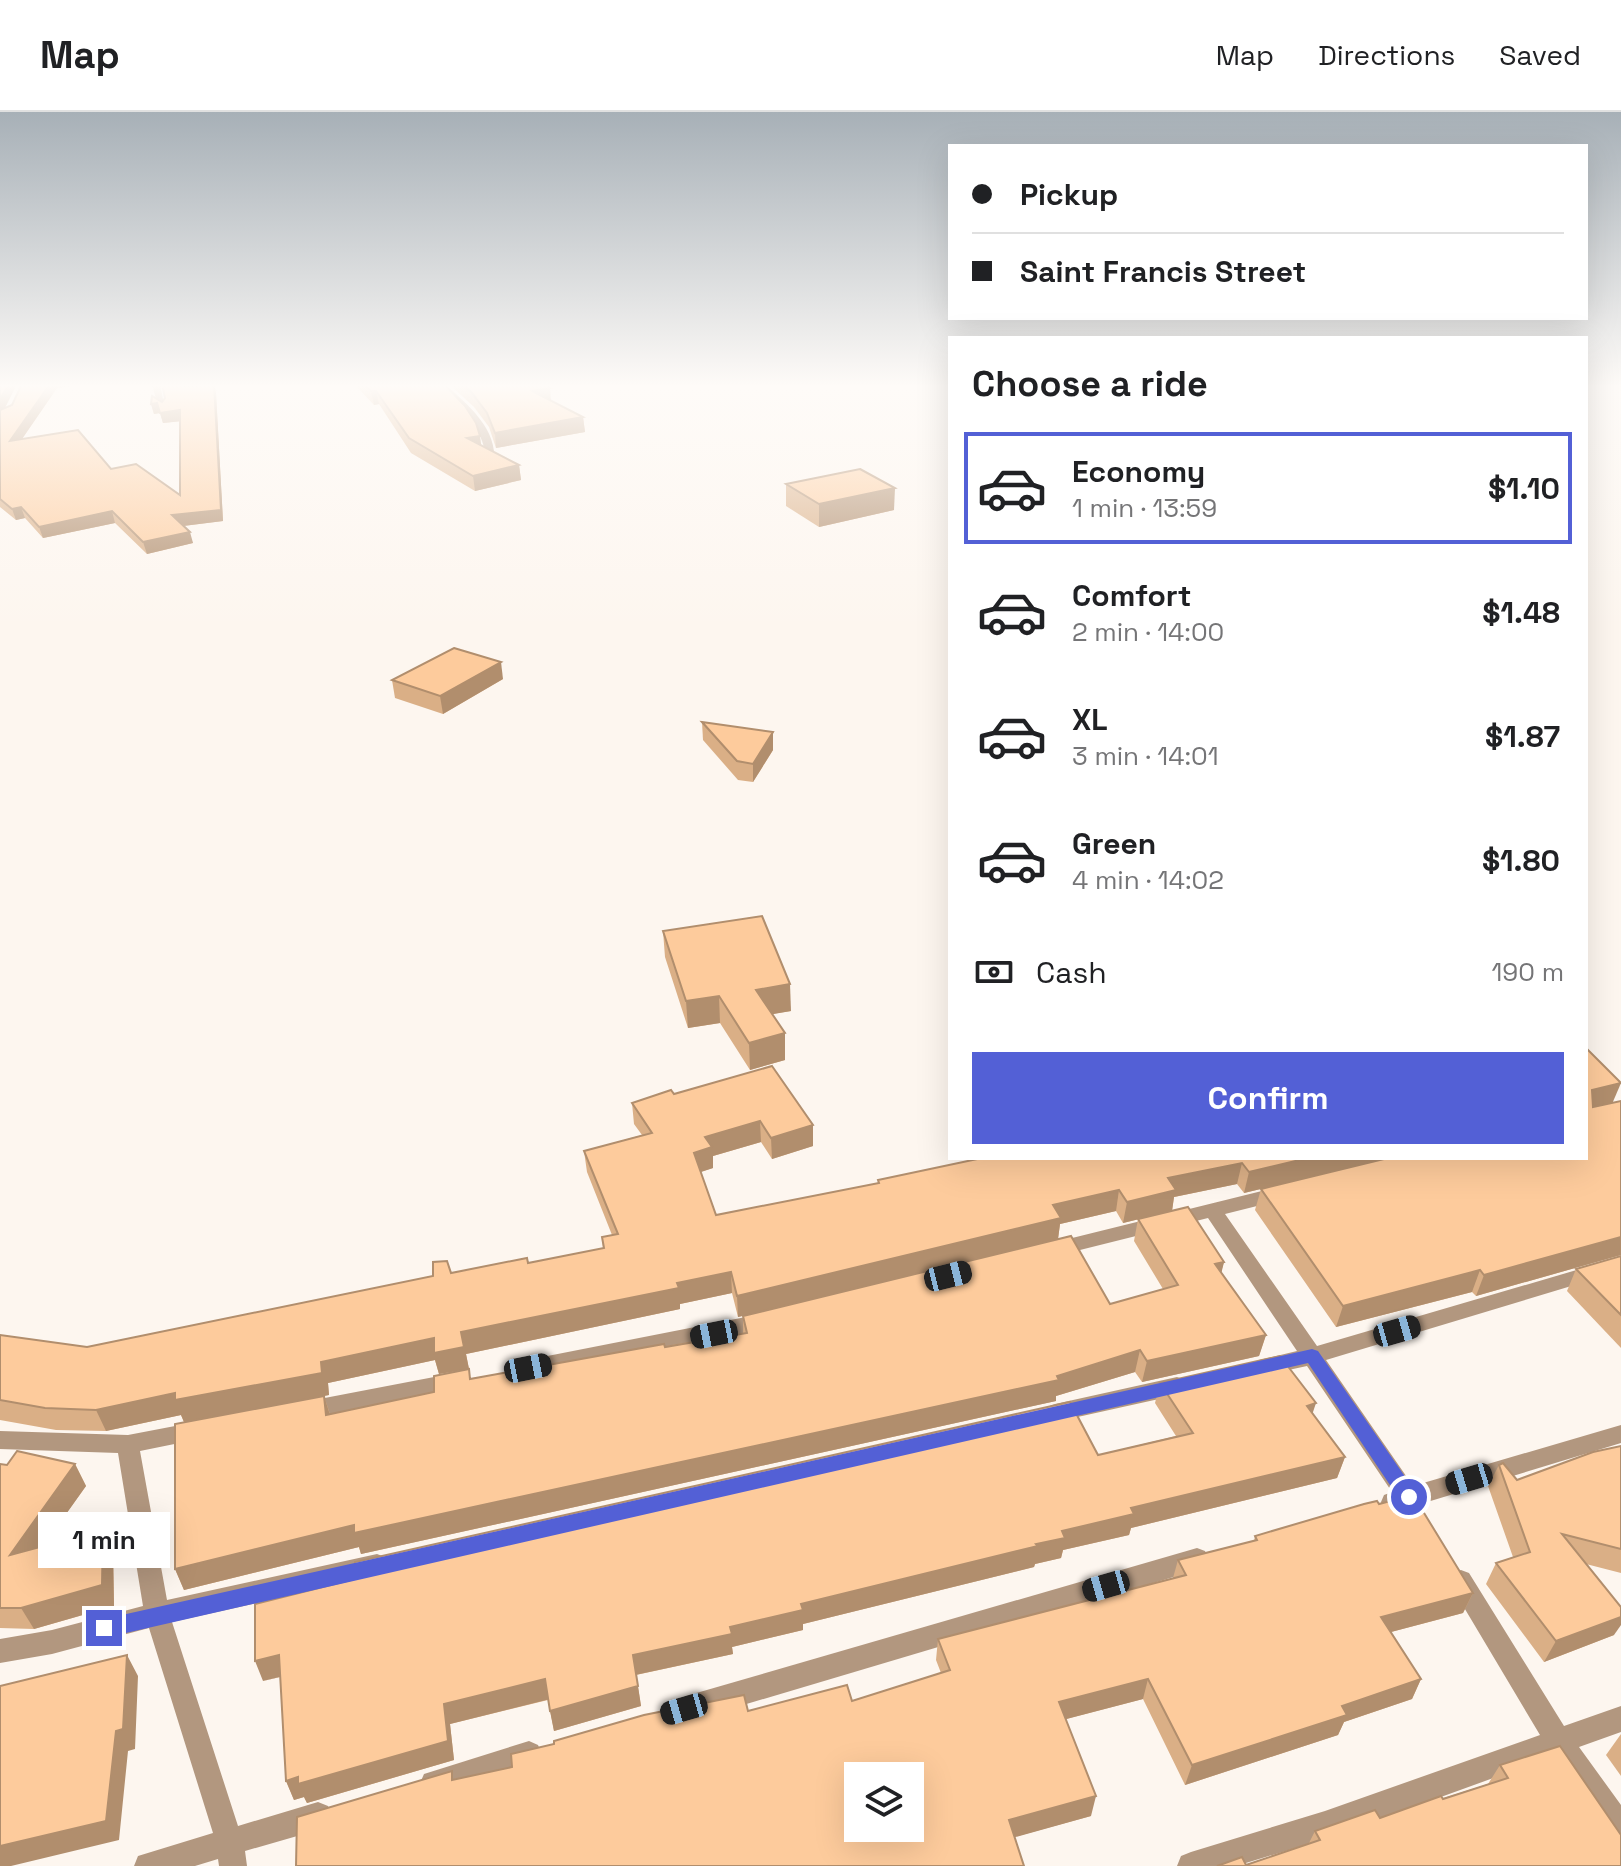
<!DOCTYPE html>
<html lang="en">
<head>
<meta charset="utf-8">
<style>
  :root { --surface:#fff; --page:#f6f6f6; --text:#202124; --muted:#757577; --line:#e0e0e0; --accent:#5360d6 }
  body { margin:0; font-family:"Space Grotesk",sans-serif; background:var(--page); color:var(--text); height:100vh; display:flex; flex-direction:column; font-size:30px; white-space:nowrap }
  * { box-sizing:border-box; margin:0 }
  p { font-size:26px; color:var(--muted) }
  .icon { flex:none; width:44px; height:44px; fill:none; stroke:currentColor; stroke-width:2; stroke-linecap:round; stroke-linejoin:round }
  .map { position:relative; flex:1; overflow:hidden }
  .drawer { position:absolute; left:948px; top:224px; width:640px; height:824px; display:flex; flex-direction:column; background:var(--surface); border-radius:0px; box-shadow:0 8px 32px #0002 }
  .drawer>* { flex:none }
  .banner { position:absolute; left:948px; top:32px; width:640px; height:176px; border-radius:0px; box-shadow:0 8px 32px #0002; display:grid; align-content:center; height:176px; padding:0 24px; background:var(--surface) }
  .controls { position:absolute; left:844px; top:1650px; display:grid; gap:16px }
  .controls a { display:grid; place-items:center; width:80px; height:80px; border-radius:0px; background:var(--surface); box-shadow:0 8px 32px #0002; font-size:40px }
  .end { position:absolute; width:36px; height:36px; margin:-18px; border:10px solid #5360d6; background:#fff; box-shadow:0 0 0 4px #fff }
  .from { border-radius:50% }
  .bubble { position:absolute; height:56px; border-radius:0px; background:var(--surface); box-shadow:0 8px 32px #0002; font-size:26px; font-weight:600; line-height:56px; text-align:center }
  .car { position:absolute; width:24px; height:48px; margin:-24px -12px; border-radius:10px; box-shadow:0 0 6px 2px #0007; background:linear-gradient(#222 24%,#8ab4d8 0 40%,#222 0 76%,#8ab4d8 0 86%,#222 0) }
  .banner b { display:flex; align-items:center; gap:28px; height:76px; font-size:30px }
  .banner b+b { border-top:2px solid var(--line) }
  .banner i { width:20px; height:20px; background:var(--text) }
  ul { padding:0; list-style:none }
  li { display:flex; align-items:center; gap:24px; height:112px; margin:0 16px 12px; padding:0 8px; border:4px solid transparent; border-radius:0px }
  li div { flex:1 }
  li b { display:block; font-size:30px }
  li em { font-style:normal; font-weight:600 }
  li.current { border-color:var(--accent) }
  li>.icon { width:72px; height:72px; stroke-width:1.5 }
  h2 { padding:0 24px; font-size:36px; line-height:96px }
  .pay { display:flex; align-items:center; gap:20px; height:88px; padding:0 24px; font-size:30px }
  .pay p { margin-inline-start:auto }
  .primary-button { display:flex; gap:16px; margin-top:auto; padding:16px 24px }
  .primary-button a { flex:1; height:92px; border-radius:0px; background:var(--accent); color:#fff; font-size:32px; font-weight:600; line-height:92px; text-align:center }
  header { display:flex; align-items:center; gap:48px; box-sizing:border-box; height:112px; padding:0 40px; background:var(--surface); border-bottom:2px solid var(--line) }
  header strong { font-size:38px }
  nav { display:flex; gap:44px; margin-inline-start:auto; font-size:28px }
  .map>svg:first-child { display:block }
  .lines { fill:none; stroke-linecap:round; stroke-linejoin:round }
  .minor { fill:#b2977f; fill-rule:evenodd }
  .wall { fill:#daaf86 }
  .shaded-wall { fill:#b18e6d }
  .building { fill:#fdcb9c; stroke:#b18e6d; stroke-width:2; fill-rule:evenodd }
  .route { fill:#5360d6 }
</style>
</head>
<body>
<header>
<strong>Map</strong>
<nav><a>Map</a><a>Directions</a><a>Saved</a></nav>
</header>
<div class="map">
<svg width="1621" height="1754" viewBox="0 0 1621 1754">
  <rect width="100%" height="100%" fill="#fdf6ef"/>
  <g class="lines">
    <g class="minor">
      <polygon points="152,272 160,272 165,297 158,295"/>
      <path d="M437,272H445C468,293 498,317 494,351L487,349C481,309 462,300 437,272Z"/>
      <polygon points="1615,272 1621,272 1621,275"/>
      <polygon points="1278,1075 1285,1077 1287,1082 1285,1087 1225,1102 1317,1234 1621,1145 1621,1159 1326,1248 1413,1374 1621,1313 1621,1331 1424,1391 1421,1399 1413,1402 1403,1397 1392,1400 1384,1397 1381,1390 1384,1383 1392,1380 1307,1254 1266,1263 1259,1260 1255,1254 1259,1248 1297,1239 1208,1106 1056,1144 1049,1142 1046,1137 1049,1132 1056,1130"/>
      <polygon points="761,1202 768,1204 771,1210 768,1216 761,1218 517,1268 510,1265 506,1259 510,1253 517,1250"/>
      <polygon points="455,1261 463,1264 466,1270 463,1276 455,1279 309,1307 301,1304 298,1298 301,1292 309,1289"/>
      <polygon points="1177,1265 1185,1268 1188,1274 1185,1280 1177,1283 1055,1310 1047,1307 1044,1301 1047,1295 1055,1292"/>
      <polygon points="196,1310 204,1312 207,1319 204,1326 140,1339 167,1488 377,1442 385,1445 389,1453 385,1461 377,1464 172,1510 238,1714 318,1690 328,1694 332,1704 328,1714 318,1718 245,1739 247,1754 219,1754 218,1747 195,1754 134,1754 138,1744 213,1721 149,1516 52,1542 0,1551 0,1527 52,1518 143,1494 118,1341 0,1337 0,1319 128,1323"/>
      <polygon points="1197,1436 1205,1439 1209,1447 1205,1455 1197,1458 686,1610 677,1606 673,1597 677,1588 686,1584"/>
      <polygon points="1461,1458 1469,1461 1564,1614 1621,1594 1621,1620 1579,1635 1621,1693 1621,1730 1611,1726 1554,1644 1325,1727 1236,1754 1177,1754 1181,1744 1191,1740 1325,1699 1540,1623 1453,1477 1449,1469 1453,1461"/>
      <polygon points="529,1629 538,1633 542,1642 538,1651 433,1684 424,1680 420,1671 424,1662"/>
    </g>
  </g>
  <g class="wall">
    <polygon points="0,272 17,272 4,296 12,293 22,272 70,272 68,275 57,276 22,327 111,357 180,383 180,309 163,311 160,301 154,302 151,292 162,290 165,286 162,272 187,272 187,274 216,281 223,409 183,414 193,431 147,442 115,411 43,426 25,406 16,408 0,395"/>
    <polygon points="354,272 444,272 481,334 519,353 521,368 475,379 411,341 379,292 374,293"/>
    <polygon points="449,272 544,272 551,289 583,305 585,320 496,336 489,315 474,295"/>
    <polygon points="786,372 894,398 819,415 786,394"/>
    <polygon points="503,567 443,602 395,586 392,568"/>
    <polygon points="702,610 773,638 753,670 738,668 703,628"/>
    <polygon points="663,819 791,899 772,902 785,921 785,948 750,958 720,911 688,916 665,845"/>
    <polygon points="674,982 813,1013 813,1034 772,1047 761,1030 713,1044 713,1056 700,1060 716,1103 878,1072 878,1068 982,1046 1586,1046 1613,991 1621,989 1621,1143 1476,1184 1472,1180 1336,1215 1255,1098 1261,1077 1356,1054 1244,1081 1237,1072 1174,1085 1172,1099 1123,1111 1116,1099 1060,1112 1058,1127 738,1205 732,1181 680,1192 680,1197 466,1242 469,1257 439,1262 435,1248 328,1271 329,1283 184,1310 181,1303 106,1319 56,1318 0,1308 0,1223 87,1235 451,1161 528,1151 603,1136 602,1125 612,1123 587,1060 584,1039 642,1023 634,1012 632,991"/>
    <polygon points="1138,1107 1224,1150 1221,1160 1266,1223 1259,1244 1142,1270 1135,1260 1056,1284 1056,1289 361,1442 359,1435 184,1478 175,1457 324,1284 330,1302 434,1280 471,1267 743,1221 743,1204 1110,1192 1163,1177 1134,1129"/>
    <polygon points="1621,1144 1621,1236 1567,1179 1576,1157"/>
    <polygon points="1160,1271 1312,1301 1345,1345 1337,1366 1131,1416 1129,1423 1063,1438 1061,1446 1035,1452 1034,1455 803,1512 803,1518 732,1535 733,1542 636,1563 641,1594 554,1619 548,1588 450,1612 454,1648 307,1691 304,1685 294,1688 286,1669 280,1565 263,1569 1098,1343 1176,1324 1155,1291"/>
    <polygon points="1621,1334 1621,1461 1586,1452 1614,1523 1544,1550 1486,1472 1496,1451 1513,1445 1488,1374 1499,1353 1517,1368"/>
    <polygon points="0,1352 7,1353 75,1352 86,1374 43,1434 113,1439 114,1494 34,1517 0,1516"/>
    <polygon points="1379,1392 1473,1481 1463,1501 1391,1520 1421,1567 1412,1587 1344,1610 1338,1623 1185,1673 1143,1587 1066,1607 1091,1704 1014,1725 296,1754 454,1667 512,1655 748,1599 852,1589 941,1561 936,1548 938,1527 1173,1466 1178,1448 1254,1429 1255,1424"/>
    <polygon points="1621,1622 1621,1664 1606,1643"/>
    <polygon points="1500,1653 1621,1723 1246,1753 1309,1731 1315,1719 1380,1706 1488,1672"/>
  </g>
  <g class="shaded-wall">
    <polygon points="9,272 17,272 5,296 0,300 0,287"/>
    <polygon points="50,272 70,272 68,275 57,276 13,340 10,329"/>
    <polygon points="214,272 216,281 223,409 175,415 172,403 221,398"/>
    <polygon points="550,276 551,290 532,279"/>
    <polygon points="371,279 376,279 379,292 374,293"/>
    <polygon points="157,291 160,301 154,302 151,292"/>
    <polygon points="180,298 183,309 163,311 160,301"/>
    <polygon points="583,305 585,320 496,336 495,321"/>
    <polygon points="480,324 482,339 467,326"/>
    <polygon points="519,353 521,368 475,379 473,364"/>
    <polygon points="895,376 894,398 819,415 819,392"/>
    <polygon points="21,395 25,406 16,408 12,397"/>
    <polygon points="112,399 115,411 43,426 39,415"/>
    <polygon points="190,420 193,431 147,442 143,430"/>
    <polygon points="501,550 503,567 443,602 440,584"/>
    <polygon points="773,620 773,638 753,670 753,652"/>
    <polygon points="790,872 791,899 757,905 756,878"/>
    <polygon points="719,884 720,911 688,916 686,889"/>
    <polygon points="785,921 785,948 750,958 749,931"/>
    <polygon points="1621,971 1612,992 1586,999 1592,978"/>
    <polygon points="760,1009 761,1030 713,1044 713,1056 695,1062 694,1041 705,1025"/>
    <polygon points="813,1013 813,1034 772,1047 771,1026"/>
    <polygon points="1308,1046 1388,1046 1244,1081 1249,1060"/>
    <polygon points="1242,1051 1237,1072 1174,1085 1172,1099 1123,1111 1127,1090 1168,1066"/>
    <polygon points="1119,1078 1116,1099 1060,1112 1058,1127 738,1205 737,1184 1053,1093"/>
    <polygon points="1621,1125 1621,1143 1476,1184 1484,1163"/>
    <polygon points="1224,1150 1219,1171 1215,1152"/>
    <polygon points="1480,1158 1472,1180 1336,1215 1343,1194"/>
    <polygon points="731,1160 732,1181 680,1192 680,1197 466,1242 469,1257 439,1262 435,1248 328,1271 329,1283 184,1310 181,1303 106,1319 96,1298 461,1220 677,1171"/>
    <polygon points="1266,1223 1259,1244 1142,1270 1147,1249"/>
    <polygon points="1140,1238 1135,1260 1056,1284 1056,1289 361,1442 359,1435 184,1478 175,1457 354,1413 1057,1264"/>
    <polygon points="324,1284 331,1306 326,1303"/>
    <polygon points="1316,1291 1309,1312 1307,1294"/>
    <polygon points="1345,1345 1337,1366 1131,1416 1129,1423 1063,1438 1061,1446 1035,1452 1034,1455 803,1512 803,1518 732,1535 733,1542 635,1563 633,1543 801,1492 1062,1419 1131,1396"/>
    <polygon points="75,1352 86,1374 22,1464 10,1443"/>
    <polygon points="103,1418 113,1439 114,1494 34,1517 21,1496"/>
    <polygon points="1473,1481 1463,1501 1372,1525 1381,1505"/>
    <polygon points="1621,1505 1621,1513 1614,1523 1544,1550 1556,1529"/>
    <polygon points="127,1543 138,1564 135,1637 128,1639 119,1728 11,1754 0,1754 0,1734 116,1619"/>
    <polygon points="279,1543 288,1563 263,1569 255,1549"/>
    <polygon points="545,1567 550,1587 450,1612 454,1648 307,1691 304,1685 294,1688 286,1669 298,1665 444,1592"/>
    <polygon points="1148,1567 1143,1587 1055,1610 1059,1590"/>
    <polygon points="1421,1567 1412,1587 1344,1610 1338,1623 1185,1673 1192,1653 1342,1594"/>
    <polygon points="638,1574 641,1594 554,1619 550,1599"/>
    <polygon points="1096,1684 1091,1704 1005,1728 1009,1708"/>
  </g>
  <g class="building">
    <polygon points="0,272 9,272 0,287"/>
    <polygon points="22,272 50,272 10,329 78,318 111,357 136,352 180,383 180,298 160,301 157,291 151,292 152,284 162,290 165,286 162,272 185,272 185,274 214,272 221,398 172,403 190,420 143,430 112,399 39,415 21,395 12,397 0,387 0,298 12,293"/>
    <polygon points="364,272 444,272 465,294 476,311 480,324 467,326 519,353 473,364 409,326 376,279 371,279"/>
    <polygon points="462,272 544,272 550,276 532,279 583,305 495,321 487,301 472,281"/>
    <polygon points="860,357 895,376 819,392 786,372"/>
    <polygon points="454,536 501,550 440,584 392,568"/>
    <polygon points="702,610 773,620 753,652 737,649"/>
    <polygon points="762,804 790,872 756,878 785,921 749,931 719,884 686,889 663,819"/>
    <polygon points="1586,936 1621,971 1592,978 1593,995 1621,989 1621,1125 1484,1163 1480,1158 1343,1194 1261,1077 1388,1046 1586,1046"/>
    <polygon points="772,954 813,1013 771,1026 760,1009 705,1025 712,1035 694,1041 716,1103 879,1071 878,1068 982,1046 1308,1046 1249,1060 1242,1051 1168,1066 1176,1078 1127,1090 1119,1078 1053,1093 1061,1106 737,1184 731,1160 677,1171 679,1176 461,1220 464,1235 434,1241 434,1226 321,1250 322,1261 175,1288 175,1281 96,1298 45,1296 0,1288 0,1223 87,1235 433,1164 433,1150 447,1149 451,1161 527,1146 528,1151 604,1136 602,1125 618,1122 584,1039 652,1021 632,991 671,978 674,982"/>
    <polygon points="1188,1095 1224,1150 1215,1152 1266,1223 1147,1249 1140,1238 1057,1264 1059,1268 354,1421 354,1413 175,1457 175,1312 324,1284 326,1303 434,1280 434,1264 469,1257 470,1267 664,1232 665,1235 747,1221 743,1204 1071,1124 1110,1192 1178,1173 1138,1107"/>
    <polygon points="1621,1144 1621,1203 1576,1157"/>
    <polygon points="1280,1244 1316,1291 1307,1294 1345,1345 1131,1396 1134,1402 1062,1419 1065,1426 1036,1432 1038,1434 801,1492 803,1498 730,1515 732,1522 633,1543 638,1574 550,1599 545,1567 444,1592 448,1629 298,1672 298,1665 286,1669 279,1543 255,1549 255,1492 355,1467 355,1450 1070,1290 1098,1343 1193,1321 1160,1271"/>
    <polygon points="1621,1334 1621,1437 1562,1422 1621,1495 1621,1505 1556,1529 1496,1451 1530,1440 1499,1353 1503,1351 1517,1368 1593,1340"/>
    <polygon points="17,1339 75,1352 10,1443 103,1418 102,1473 21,1496 0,1496 0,1352 7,1353"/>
    <path d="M1413,1383L1473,1481L1381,1505L1421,1567L1342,1594L1347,1603L1192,1653L1148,1567L1059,1590L1096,1684L1009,1708L1024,1754H296L297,1705L452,1659V1668L512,1655L511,1642L554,1632V1629L644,1603L744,1583L748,1599L847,1573L852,1589L950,1558L938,1527L1186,1463L1178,1448L1257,1428L1255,1424L1364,1392L1377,1389L1379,1392ZM858,1664H910V1716H858Z"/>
    <polygon points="127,1543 123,1617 116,1619 106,1709 0,1734 0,1574"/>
    <polygon points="1560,1634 1621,1723 1621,1754 1217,1754 1242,1745 1246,1753 1320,1728 1315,1719 1375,1698 1380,1706 1441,1684 1443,1687 1508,1666 1500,1653"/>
  </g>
  <linearGradient id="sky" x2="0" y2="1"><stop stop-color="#a7b0b7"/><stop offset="0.53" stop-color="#fefbf8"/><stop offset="1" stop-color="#fefbf8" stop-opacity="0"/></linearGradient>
  <rect width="1621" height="517" fill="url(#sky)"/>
  <polygon class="route" points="1312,1237 1318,1239 1415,1379 1418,1385 1415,1391 1402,1391 1308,1251 104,1526 97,1523 94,1516 97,1509 104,1507"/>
</svg>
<div class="controls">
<a><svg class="icon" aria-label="layers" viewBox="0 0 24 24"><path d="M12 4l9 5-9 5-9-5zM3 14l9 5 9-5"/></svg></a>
</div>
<i class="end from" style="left:1409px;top:1385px"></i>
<i class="end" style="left:104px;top:1516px"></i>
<div class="bubble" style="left:38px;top:1400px;width:132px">1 min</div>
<i class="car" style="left:948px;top:1164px;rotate:76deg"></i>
<i class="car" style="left:1397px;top:1219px;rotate:74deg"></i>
<i class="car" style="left:714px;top:1222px;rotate:259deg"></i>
<i class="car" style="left:528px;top:1256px;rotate:79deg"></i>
<i class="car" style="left:1469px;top:1367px;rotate:253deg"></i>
<i class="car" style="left:1106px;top:1474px;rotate:254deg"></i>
<i class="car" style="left:684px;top:1597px;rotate:254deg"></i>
<div class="banner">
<b><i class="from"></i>Pickup</b>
<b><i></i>Saint Francis Street</b>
</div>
<section class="drawer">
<h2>Choose a ride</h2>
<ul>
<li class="current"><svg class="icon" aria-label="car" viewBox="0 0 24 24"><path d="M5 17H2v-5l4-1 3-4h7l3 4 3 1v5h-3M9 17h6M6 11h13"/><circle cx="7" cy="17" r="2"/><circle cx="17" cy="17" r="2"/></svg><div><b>Economy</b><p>1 min · 13:59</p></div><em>$1.10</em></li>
<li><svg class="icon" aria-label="car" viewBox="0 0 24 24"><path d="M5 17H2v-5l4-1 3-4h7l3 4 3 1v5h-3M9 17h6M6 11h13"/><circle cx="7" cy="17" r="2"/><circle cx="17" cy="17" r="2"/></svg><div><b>Comfort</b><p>2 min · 14:00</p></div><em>$1.48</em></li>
<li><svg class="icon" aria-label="car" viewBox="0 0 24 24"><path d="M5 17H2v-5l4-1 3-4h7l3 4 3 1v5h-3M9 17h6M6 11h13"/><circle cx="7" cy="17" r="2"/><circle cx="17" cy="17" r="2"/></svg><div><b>XL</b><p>3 min · 14:01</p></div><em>$1.87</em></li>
<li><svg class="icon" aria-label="car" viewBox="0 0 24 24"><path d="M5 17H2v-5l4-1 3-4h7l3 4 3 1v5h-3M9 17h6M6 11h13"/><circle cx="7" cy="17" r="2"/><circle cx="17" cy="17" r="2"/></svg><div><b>Green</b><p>4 min · 14:02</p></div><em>$1.80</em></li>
</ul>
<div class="pay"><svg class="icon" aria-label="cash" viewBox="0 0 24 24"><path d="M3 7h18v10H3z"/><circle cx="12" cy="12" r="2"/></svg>Cash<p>190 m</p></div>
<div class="primary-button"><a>Confirm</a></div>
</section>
</div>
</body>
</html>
